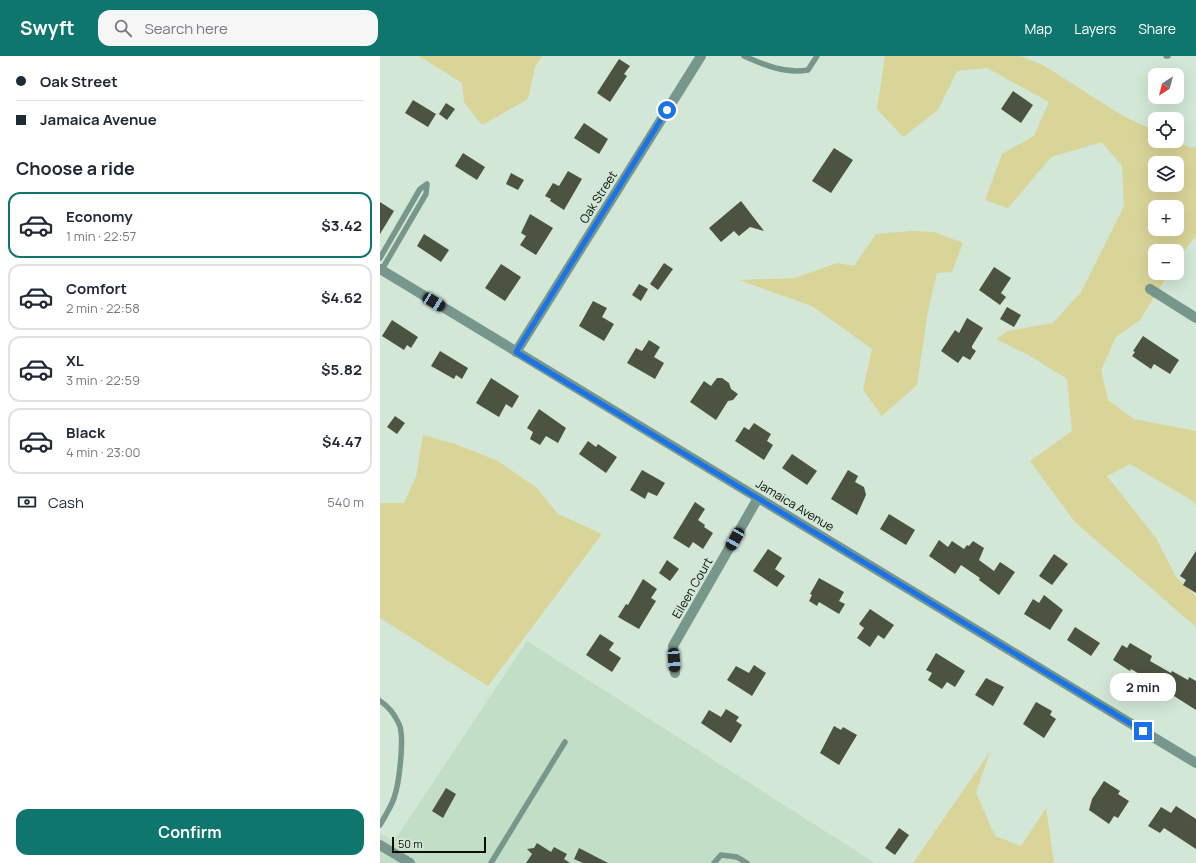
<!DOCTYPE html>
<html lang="en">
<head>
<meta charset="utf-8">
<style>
  :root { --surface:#fff; --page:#f6f6f7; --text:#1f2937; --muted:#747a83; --line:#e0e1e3; --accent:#0f766e }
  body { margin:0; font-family:Manrope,sans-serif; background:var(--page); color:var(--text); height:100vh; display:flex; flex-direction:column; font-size:15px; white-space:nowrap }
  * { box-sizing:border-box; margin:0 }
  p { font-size:13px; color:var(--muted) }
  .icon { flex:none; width:22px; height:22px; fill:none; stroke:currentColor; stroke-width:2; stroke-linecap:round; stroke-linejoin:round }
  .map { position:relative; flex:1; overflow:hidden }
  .side { display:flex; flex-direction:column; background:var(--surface); width:380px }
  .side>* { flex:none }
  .banner { display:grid; align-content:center; height:88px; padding:0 16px; background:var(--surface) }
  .needle { width:26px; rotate:216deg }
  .fabs { position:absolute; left:768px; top:12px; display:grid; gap:8px }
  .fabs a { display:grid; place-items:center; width:36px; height:36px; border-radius:8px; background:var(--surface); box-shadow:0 4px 16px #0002; font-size:20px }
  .scale { position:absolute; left:12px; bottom:10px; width:94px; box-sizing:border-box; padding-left:4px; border:2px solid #080f09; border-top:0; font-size:11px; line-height:14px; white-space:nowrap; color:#080f09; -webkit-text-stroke:3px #d2e7d5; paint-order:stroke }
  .end { position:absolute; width:18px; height:18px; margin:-9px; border:5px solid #1a73e8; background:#fff; box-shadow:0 0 0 2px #fff }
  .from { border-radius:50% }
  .bubble { position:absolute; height:28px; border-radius:12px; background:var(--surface); box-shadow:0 4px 16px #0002; font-size:13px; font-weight:700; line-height:28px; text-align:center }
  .car { position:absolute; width:12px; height:24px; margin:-12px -6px; border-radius:5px; box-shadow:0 0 3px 1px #0007; background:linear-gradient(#222 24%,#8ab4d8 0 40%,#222 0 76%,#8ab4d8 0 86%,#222 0) }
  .banner b { display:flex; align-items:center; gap:14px; height:38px; font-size:15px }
  .banner b+b { border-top:1px solid var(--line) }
  .banner i { width:10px; height:10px; background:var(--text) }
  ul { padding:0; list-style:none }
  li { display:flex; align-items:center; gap:12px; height:66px; margin:0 8px 6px; padding:0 8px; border:2px solid var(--line); border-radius:12px }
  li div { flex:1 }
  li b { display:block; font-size:15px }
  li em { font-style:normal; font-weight:700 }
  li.selected { border-color:var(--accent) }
  li>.icon { width:36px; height:36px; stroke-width:1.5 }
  h2 { padding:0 16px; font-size:18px; line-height:48px }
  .pay { display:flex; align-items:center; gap:10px; height:44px; padding:0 16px; font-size:15px }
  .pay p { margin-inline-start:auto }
  .primary-button { display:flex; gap:8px; margin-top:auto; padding:8px 16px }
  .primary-button a { flex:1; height:46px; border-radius:12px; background:var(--accent); color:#fff; font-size:16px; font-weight:700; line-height:46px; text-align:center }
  header { display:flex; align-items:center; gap:24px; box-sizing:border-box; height:56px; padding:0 20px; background:var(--accent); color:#fff }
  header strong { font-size:19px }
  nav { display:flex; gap:22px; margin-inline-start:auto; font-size:14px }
  .search { width:280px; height:36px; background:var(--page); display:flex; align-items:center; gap:10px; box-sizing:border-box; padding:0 14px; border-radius:12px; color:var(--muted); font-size:15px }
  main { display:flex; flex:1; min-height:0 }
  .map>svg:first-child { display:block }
  .built { fill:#c3dec7 }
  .green { fill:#d9d498; fill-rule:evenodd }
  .building { fill:#4c5441 }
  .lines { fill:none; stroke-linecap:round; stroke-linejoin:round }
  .lane { stroke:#77968c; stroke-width:5.5 }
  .street { stroke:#77968c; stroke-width:10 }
  .route { stroke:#1a73e8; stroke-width:5 }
  .labels { text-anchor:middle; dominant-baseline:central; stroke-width:4; stroke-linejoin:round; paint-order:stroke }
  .street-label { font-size:12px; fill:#080f09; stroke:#d2e7d5 }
</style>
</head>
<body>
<header>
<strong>Swyft</strong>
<div class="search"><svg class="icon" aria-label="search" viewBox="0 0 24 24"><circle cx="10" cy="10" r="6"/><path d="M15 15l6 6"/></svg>Search here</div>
<nav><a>Map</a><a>Layers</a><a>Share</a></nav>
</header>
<main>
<section class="side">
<div class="banner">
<b><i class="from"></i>Oak Street</b>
<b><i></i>Jamaica Avenue</b>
</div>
<h2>Choose a ride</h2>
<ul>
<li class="selected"><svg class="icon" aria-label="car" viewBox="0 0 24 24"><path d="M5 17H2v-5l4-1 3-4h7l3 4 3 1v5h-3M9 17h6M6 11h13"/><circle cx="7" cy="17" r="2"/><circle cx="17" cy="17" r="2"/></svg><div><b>Economy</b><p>1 min · 22:57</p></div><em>$3.42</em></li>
<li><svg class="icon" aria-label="car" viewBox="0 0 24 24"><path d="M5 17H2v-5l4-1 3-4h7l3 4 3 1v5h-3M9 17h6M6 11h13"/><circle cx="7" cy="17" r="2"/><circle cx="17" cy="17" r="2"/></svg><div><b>Comfort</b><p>2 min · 22:58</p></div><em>$4.62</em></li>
<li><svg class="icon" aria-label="car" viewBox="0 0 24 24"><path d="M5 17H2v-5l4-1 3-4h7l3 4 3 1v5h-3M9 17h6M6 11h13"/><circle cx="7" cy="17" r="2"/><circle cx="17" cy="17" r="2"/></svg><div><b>XL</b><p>3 min · 22:59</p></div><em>$5.82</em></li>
<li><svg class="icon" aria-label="car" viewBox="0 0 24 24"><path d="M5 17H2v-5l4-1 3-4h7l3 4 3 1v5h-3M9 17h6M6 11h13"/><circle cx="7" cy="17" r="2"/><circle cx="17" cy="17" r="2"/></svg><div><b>Black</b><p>4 min · 23:00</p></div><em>$4.47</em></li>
</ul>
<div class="pay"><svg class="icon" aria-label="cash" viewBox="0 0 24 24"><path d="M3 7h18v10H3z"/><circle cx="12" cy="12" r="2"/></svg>Cash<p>540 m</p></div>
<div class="primary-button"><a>Confirm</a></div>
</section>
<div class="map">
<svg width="816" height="807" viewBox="0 0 816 807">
  <rect width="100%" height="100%" fill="#d2e7d5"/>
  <polygon class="built" points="147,585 495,807 0,807 0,777 14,785"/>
  <g class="green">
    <polygon points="39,0 162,0 155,11 148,43 102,69 84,46 82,27"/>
    <path d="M505,0H640L663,9L743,60L775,75V85H796L811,92L816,91V179L797,205V195H775V217H789L760,264L736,281L721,314L728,344L754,363L816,375V450L813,445L750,408L727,420L776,482L796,521L816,540V571L695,466L650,405L692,375L687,323L650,300L616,283L628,275L673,267L701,236L744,150L742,110L722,86L671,101L628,152L605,144L622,98L654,80L669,46L607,12L577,15L558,54L523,81L497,53ZM775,107H797V129H775ZM775,151H797V173H775Z"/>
    <polygon points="531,175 554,176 583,187 572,216 557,217 548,255 537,329 502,360 483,334 492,293 432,250 359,224 415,222 457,207 474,210 496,178"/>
    <polygon points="43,379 75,388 118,405 157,432 178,458 222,478 108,630 0,562 0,447 24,447 36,421"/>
    <polygon points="610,696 596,737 615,780 641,790 666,752 674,807 533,807"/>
  </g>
  <g class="building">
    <polygon points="239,3 250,10 244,18 247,20 230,46 217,37"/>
    <polygon points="633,35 653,49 641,67 621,53"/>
    <polygon points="33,44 56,58 48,71 25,57"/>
    <polygon points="66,47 75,53 67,64 59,58"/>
    <polygon points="204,67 228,83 219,98 194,82"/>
    <polygon points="454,92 473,104 451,137 432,125"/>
    <polygon points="83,97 105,111 97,124 75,110"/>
    <polygon points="188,115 202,123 184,154 170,145 171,143 165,140 173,127 179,130"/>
    <polygon points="131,117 144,124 138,134 126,128"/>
    <polygon points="361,145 384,175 370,171 359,180 354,175 341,186 329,172"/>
    <polygon points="0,146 14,155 0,178"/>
    <polygon points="150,158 173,172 156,199 140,189 146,180 141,177"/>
    <polygon points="44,178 69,194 61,206 37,190"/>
    <polygon points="284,207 293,213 278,234 270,228"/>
    <polygon points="121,208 141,221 125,245 105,232"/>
    <polygon points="614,211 631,222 621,237 626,241 620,249 599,234"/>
    <polygon points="259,228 268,233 261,245 252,239"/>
    <polygon points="213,245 227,252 222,261 234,268 224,285 199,270"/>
    <polygon points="627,251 641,259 634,271 620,263"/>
    <polygon points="587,262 603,272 592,290 592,292 596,295 590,304 583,300 578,307 561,295 575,274 579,277"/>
    <polygon points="12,264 38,281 31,292 27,289 24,294 2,280"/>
    <polygon points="763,280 799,304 790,318 774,308 771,313 752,300 755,296 753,295"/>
    <polygon points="269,284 280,291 274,301 284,307 275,323 247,307 256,292 262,295"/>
    <polygon points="60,295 88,312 82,323 76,319 74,323 51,310"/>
    <polygon points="111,322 139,340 132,352 126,348 119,361 96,347"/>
    <polygon points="337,322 342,322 349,327 351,333 358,338 353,344 348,345 336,364 310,346 324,325 331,330"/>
    <polygon points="159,353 186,372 178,387 166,380 160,389 150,383 153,376 147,372"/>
    <polygon points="15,360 25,367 17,378 7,371"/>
    <polygon points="374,367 391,378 387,385 393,389 384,404 355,385 364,371 369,374"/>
    <polygon points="208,385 216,391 218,388 237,401 226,417 199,398"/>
    <polygon points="412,398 437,415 427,429 402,412"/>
    <polygon points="262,414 285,427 277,440 268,436 265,443 250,434"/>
    <polygon points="468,414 478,420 475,426 484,431 486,439 477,459 451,443"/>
    <polygon points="315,446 325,453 318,464 325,469 324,471 333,477 323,493 313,486 309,492 293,482"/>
    <polygon points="509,458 535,474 526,489 500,473"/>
    <polygon points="559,484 568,491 572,485 584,493 587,489 589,490 593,485 604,492 599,504 614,515 620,506 635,516 619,539 599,524 600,522 581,509 575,518 549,500"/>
    <polygon points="388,493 402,502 395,513 405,520 397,531 373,515"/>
    <polygon points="816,495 816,537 803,529 806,524 800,520"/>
    <polygon points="674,498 688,508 672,529 659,520"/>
    <polygon points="287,504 299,513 290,525 279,517"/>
    <polygon points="439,522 464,536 459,545 465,548 459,558 439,546 437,550 429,545 432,539 430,538"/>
    <polygon points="263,523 277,533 271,542 276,545 259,573 238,561 246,548 248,549"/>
    <polygon points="664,539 683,554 670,574 644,558 653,543 659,547"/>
    <polygon points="490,553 514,569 504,583 498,579 490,591 477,582 484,572 479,568"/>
    <polygon points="695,571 720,587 711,600 687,584"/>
    <polygon points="220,578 234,587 229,594 241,602 232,616 206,599"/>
    <polygon points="750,587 772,600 770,605 791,617 792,615 808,624 809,621 816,625 816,654 761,619 751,613 750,615 733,604 742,589 747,592"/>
    <polygon points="556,597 585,615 575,631 567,626 562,633 548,624 552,617 546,614"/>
    <polygon points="374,609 386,617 372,640 347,624 356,610 369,617"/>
    <polygon points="606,622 624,631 613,650 595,639"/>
    <polygon points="656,646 672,655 670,659 676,663 664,682 643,668"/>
    <polygon points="346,653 359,661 356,665 362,669 351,687 321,667 329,654 341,661"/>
    <polygon points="454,670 461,674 463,671 477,679 459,709 440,697"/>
    <polygon points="724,725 740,735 738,738 749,745 738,762 734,760 729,768 709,754 712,743"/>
    <polygon points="66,732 76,738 63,762 52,755"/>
    <polygon points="796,750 816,763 816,793 784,772 780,777 768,770 781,751 791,757"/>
    <polygon points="519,772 529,779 515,799 505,792"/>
    <polygon points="157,787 171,796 174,791 187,798 184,803 190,807 146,807 152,798 147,793 154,792"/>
    <polygon points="199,792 228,807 203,807 194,803"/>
  </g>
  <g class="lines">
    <g class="lane">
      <path d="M364,0C384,9 406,18 428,14L437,0"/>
      <polyline points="786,0 788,0"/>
      <polyline points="0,202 40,133 47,128 46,138 4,210 0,212"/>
      <path d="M0,645C8,650 15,659 19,668C25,681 19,728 14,742C11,751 5,760 0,769"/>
      <polyline points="111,807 185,686"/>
      <polyline points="334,807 341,799 357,801 367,807"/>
    </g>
    <g class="street">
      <polyline points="0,213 816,707"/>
      <polyline points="770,233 816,262"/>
      <polyline points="136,296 321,0"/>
      <polyline points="295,617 293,590 378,442"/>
      <polyline points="0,789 30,807"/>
    </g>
  </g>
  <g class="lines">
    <polyline class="route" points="287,54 136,296 763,675"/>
  </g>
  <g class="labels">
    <g class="street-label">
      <text transform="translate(218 141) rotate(-58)">Oak Street</text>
      <text transform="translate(415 449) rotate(31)">Jamaica Avenue</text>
      <text transform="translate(312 532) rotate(-60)">Eileen Court</text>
    </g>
  </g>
</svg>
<div class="fabs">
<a><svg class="needle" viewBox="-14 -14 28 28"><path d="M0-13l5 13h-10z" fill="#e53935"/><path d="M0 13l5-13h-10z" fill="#747a83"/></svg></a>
<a><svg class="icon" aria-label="locate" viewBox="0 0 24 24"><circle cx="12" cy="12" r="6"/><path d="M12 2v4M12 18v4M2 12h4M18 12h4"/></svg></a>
<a><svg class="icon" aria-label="layers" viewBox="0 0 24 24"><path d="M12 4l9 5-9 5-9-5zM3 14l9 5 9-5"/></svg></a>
<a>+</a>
<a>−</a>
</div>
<div class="scale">50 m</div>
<i class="end from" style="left:287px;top:54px"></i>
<i class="end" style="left:763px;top:675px"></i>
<div class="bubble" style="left:730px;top:617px;width:66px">2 min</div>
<i class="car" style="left:54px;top:246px;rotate:121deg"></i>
<i class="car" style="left:355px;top:483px;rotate:210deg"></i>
<i class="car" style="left:294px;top:604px;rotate:176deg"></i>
</div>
</main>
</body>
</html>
